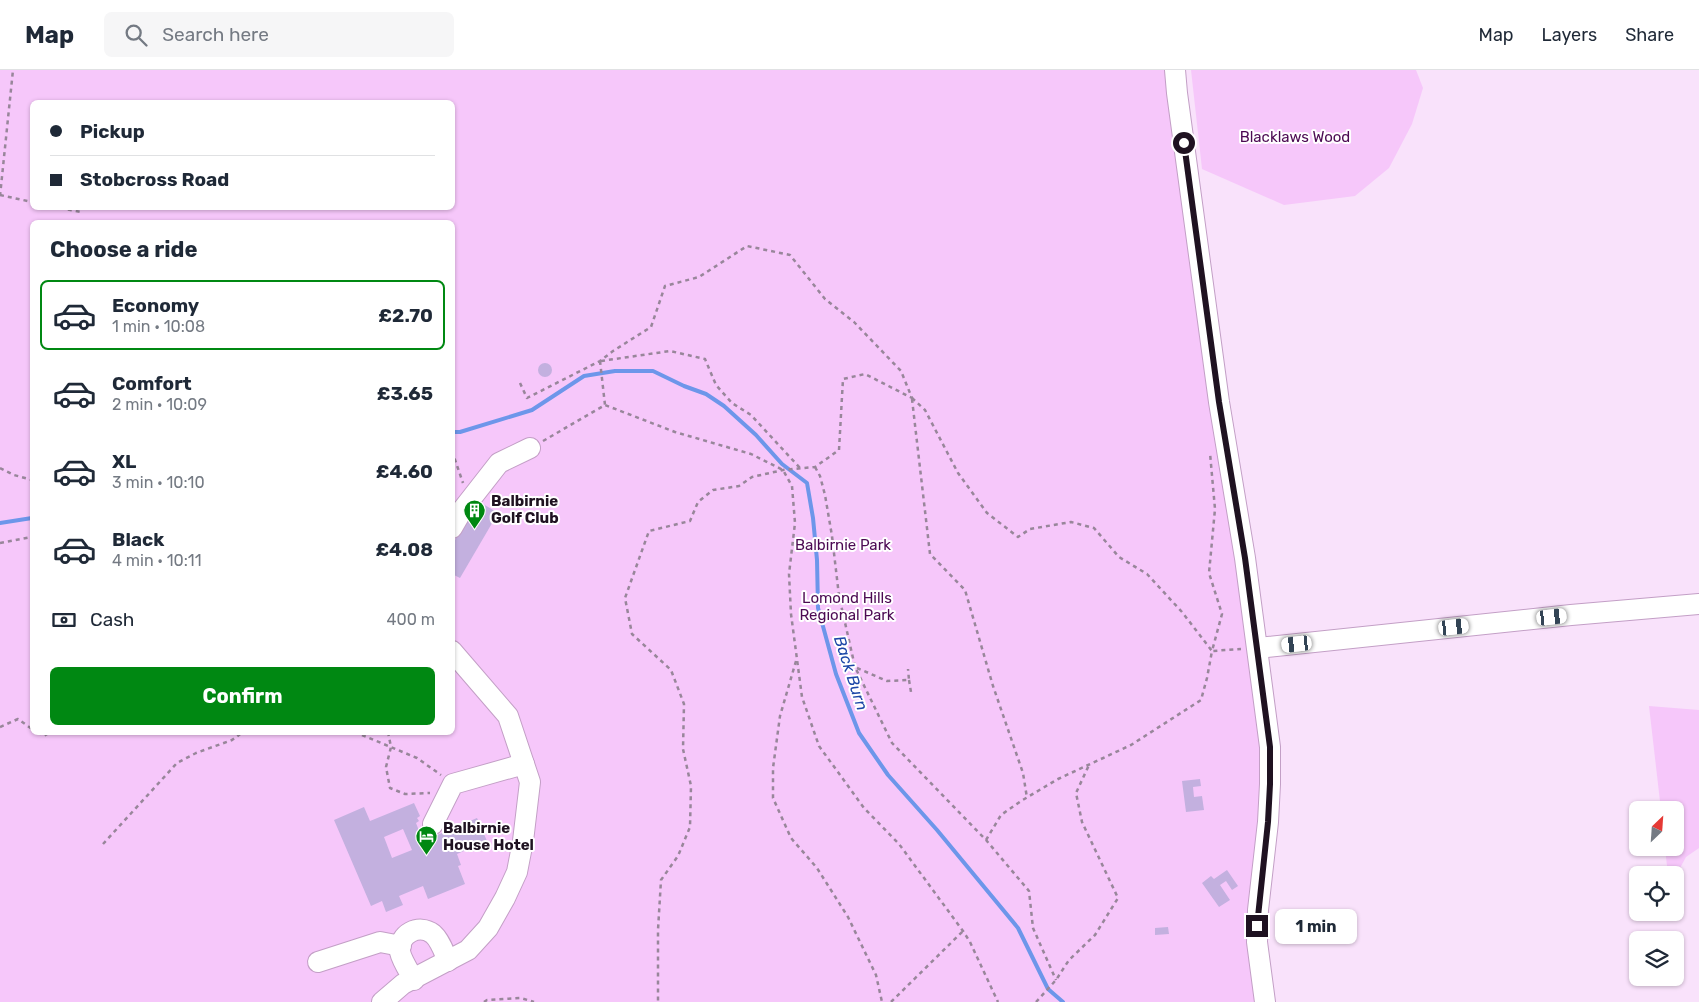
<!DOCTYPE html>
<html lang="en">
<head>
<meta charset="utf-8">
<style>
  :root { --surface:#fff; --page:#f6f6f7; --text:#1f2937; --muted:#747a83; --line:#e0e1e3; --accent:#008812 }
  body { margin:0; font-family:Rubik,sans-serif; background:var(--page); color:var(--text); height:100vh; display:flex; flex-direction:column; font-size:19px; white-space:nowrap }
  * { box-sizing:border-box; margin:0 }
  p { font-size:16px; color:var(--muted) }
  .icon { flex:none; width:28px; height:28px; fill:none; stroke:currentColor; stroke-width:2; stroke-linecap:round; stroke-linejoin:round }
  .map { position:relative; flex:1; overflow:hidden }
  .details { position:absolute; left:30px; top:150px; width:425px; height:515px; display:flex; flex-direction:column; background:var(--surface); border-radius:8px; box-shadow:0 1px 4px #0004 }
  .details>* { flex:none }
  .banner { position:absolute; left:30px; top:30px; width:425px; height:110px; border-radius:8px; box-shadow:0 1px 4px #0004; display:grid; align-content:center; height:110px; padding:0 20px; background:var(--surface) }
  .needle { width:32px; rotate:25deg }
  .fabs { position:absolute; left:1629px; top:731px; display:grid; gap:10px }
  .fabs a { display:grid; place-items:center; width:55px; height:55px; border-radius:8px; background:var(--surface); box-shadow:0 1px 4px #0004; font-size:25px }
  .end { position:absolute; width:22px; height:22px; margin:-11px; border:6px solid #1f1221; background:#fff; box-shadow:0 0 0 2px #fff }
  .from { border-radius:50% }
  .bubble { position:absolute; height:35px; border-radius:8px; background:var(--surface); box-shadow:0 1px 4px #0004; font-size:16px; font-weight:700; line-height:35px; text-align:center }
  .car { position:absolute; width:15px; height:30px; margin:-15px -8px; border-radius:6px; box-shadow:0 0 4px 1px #0007; background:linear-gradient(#fff 24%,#345 0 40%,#fff 0 76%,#345 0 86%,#fff 0) }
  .banner b { display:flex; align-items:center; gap:18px; height:48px; font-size:19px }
  .banner b+b { border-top:1px solid var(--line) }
  .banner i { width:12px; height:12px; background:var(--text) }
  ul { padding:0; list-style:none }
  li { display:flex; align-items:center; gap:15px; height:70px; margin:0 10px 8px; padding:0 10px; border:2px solid transparent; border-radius:8px }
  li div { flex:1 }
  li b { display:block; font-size:19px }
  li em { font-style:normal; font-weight:700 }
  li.on { border-color:var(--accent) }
  li>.icon { width:45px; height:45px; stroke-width:1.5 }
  h2 { padding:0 20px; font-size:22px; line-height:60px }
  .pay { display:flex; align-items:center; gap:12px; height:55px; padding:0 20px; font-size:19px }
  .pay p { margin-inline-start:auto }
  .cta { display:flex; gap:10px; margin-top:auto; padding:10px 20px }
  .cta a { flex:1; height:58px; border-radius:8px; background:var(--accent); color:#fff; font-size:20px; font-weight:700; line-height:58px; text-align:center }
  header { display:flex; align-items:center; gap:30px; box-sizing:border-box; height:70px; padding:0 25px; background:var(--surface); border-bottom:1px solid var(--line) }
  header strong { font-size:24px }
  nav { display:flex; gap:28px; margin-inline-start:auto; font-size:18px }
  .search { width:350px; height:45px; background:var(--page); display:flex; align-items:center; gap:12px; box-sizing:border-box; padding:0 18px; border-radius:8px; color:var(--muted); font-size:19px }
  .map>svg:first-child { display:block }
  .green { fill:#f6c7fa; fill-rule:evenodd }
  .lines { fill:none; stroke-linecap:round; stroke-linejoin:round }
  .stream { stroke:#6d96ea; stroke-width:4 }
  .building { fill:#c3b0df; fill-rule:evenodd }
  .minor-casing { stroke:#c39fc6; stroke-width:22 }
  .path { stroke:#98869a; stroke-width:2.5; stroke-dasharray:4 4; stroke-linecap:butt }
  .minor { stroke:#fff; stroke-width:20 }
  .route { stroke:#1f1221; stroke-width:6 }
  .labels { text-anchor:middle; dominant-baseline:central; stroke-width:4; stroke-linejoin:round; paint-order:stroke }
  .park-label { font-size:15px; fill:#4c0a53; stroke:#fff }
  .poi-label { font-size:15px; font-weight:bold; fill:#1f1221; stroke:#fff; text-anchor:start }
  .water-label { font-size:16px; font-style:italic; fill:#1c46a7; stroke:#fff }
</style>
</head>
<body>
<header>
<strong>Map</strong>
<div class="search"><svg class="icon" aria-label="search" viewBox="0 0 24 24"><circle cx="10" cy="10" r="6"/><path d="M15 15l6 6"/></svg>Search here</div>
<nav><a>Map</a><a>Layers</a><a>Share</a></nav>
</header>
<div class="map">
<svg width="1699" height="932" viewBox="0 0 1699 932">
  <rect width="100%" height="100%" fill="#f9e2fb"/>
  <g class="green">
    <path d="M0,0H1175L1270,677L1257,872L1266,932H0ZM32,32H452V138H32ZM32,152H452V662H32Z"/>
    <polygon points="1191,0 1416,0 1423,18 1412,54 1389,98 1355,126 1284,135 1202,99"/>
    <polygon points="1649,636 1699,640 1699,778 1686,787 1675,807 1675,805 1668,805 1665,778 1675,778 1675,740 1661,740"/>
  </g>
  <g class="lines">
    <g class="stream">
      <polyline points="452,362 460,362 532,340 584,306 615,301 653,301 684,316 706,324 724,336 756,365 782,394 807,413 813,448 817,490 818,538 836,604 859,663 888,705 937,760 1018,858 1048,919 1063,932"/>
      <polyline points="0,453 32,448"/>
    </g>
  </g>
  <g class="building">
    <circle cx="545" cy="300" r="7"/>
    <polygon points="478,431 498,443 460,508 452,504 452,475"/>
    <polygon points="1200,709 1201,716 1193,717 1194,727 1202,726 1204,740 1186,742 1182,711"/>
    <path d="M414,733L420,746L417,748L419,751L416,753L423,771L477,748L487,771L457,784L461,795L458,796L465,814L428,829L423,816L399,826L403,835L386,842L382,831L371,836L334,750L364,737L370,751ZM403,759L412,780L392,788L384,767Z"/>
    <polygon points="1227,800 1238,816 1232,820 1226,811 1220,815 1230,830 1219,837 1202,813 1211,806 1214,809"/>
    <polygon points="1168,857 1169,864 1155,865 1155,858"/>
  </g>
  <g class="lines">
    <defs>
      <g id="minor">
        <polyline points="1175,0 1177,23 1219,332 1245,488 1270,677 1270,714 1268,752 1258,840 1257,872 1265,932"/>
        <polyline points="452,458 463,439 499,393 530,378"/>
        <polyline points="1258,578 1571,545 1699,534"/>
        <polyline points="433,754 453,714 524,694"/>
        <polyline points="318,892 380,872 401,876"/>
        <path d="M414,910C409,901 402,891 400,882C398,864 419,853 433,864C440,870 444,882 448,891"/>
        <polyline points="382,932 403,914 468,880 488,858 505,828 517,802 523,771 530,712 508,646 452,581"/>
      </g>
    </defs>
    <use href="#minor" class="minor-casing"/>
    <g class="path">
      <polyline points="0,125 32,132"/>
      <polyline points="0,126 13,0"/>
      <polyline points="60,138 81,142"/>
      <polyline points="600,291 605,335"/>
      <polyline points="601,291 670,281 705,289 716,315 732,333 751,345 800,398"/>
      <polyline points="520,313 527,328 600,291 613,281 651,257 665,216 699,207 747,176 790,185 825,229 854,252 901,301 912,328 865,304 843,309 839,380 815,397 783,400 752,407 739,416 713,420 698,432 690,451 649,461 625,528 632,564 671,600 684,634 683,679 691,716 690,757 678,786 661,810 658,860 658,932"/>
      <polyline points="912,328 925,340 958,403 987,443 1018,467 1030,459 1071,452 1094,458 1119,487 1147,504 1182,542 1212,581 1222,544 1209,503 1215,439 1210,383"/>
      <polyline points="912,329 930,484 965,520 993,616 1023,703 1027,728"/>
      <polyline points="543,371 605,335 675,362 751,384 783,400 792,416 795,453 789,504 791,544 802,627 819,676 864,738 899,774 963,861 970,872 998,932"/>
      <polyline points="452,381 463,413"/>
      <polyline points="815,397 820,406 825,425 832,466 839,526 855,597 892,673 986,770 1029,821 1033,858 1056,910"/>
      <polyline points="0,398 14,405 32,410"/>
      <polyline points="0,473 32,467"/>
      <polyline points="796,591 780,646 773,698 773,728 791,768 817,798 848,847 876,905 882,932"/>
      <polyline points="857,598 887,611 909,610 908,599"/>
      <polyline points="909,610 911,622"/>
      <polyline points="0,657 18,649 32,659"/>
      <polyline points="38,662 44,666 50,662"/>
      <polyline points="388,662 391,677 386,697 390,718 405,724 430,723"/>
      <polyline points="362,665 417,688 441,705"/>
      <polyline points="986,770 1001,745 1021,731 1058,709 1131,675 1201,630 1207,608 1212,581 1241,579"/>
      <polyline points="103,774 177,693 196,683 232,670 243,662"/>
      <polyline points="484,932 487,930 521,928 534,932"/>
      <polyline points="891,932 963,861"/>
      <polyline points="1036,932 1056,910 1069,890 1095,865 1118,828 1082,752 1076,723 1089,695"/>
    </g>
    <use href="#minor" class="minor"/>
  </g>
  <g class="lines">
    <polyline class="route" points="1184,73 1219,332 1245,488 1270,677 1270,714 1268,752 1257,856"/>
  </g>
  <defs>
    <symbol id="building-pin" viewBox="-11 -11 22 30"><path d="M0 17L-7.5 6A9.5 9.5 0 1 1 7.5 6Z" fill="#008812" stroke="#fff"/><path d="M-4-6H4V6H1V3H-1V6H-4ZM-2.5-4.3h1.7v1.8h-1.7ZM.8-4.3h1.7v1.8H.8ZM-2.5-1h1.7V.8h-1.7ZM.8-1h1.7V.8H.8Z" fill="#fff"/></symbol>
    <symbol id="hotel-pin" viewBox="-11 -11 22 30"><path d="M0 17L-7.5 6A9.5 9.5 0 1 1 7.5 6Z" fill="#008812" stroke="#fff"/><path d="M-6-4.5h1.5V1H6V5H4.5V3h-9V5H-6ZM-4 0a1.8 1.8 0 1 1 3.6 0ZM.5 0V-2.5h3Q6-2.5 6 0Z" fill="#fff"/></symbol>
  </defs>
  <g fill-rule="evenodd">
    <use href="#building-pin" x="462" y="428" width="25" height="34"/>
    <use href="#hotel-pin" x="414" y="754" width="25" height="34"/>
  </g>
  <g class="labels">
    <g class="park-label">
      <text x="1295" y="67">Blacklaws Wood</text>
      <text x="843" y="475">Balbirnie Park</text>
      <text x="847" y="528">Lomond Hills<tspan x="847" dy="17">Regional Park</tspan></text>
    </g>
    <g class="poi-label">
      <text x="491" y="431">Balbirnie<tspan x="491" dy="17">Golf Club</tspan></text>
      <text x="443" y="758">Balbirnie<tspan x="443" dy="17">House Hotel</tspan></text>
    </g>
    <g class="water-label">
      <text transform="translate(851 603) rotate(72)">Back Burn</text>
    </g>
  </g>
</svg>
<div class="fabs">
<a><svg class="needle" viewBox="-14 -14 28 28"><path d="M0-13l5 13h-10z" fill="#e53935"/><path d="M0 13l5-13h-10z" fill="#747a83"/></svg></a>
<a><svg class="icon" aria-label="locate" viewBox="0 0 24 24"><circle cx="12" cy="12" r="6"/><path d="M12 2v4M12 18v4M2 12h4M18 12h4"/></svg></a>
<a><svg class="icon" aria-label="layers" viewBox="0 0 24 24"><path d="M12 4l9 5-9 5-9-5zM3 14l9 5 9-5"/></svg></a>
</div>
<i class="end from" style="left:1184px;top:73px"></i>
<i class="end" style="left:1257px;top:856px"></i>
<div class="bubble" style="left:1275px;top:839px;width:82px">1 min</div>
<i class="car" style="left:1552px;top:547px;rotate:84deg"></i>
<i class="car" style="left:1454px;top:557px;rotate:84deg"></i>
<i class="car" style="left:1297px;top:574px;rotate:264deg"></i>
<div class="banner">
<b><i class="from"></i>Pickup</b>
<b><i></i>Stobcross Road</b>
</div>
<section class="details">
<h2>Choose a ride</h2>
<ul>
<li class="on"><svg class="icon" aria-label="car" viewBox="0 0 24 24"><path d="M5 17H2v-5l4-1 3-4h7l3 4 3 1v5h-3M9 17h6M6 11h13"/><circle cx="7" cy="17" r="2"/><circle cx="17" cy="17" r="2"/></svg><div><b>Economy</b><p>1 min · 10:08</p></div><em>£2.70</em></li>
<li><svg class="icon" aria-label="car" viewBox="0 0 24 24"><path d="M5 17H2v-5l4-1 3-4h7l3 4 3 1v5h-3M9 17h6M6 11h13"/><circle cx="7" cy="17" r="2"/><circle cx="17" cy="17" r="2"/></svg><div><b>Comfort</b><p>2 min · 10:09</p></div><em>£3.65</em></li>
<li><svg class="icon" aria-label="car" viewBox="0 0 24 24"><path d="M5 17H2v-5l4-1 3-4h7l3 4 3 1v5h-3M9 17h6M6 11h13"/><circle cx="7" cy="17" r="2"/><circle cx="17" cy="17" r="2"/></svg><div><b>XL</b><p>3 min · 10:10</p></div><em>£4.60</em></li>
<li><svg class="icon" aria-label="car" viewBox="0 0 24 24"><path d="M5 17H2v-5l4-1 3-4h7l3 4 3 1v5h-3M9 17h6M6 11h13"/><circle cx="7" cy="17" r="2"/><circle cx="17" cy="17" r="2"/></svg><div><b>Black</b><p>4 min · 10:11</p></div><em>£4.08</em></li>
</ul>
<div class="pay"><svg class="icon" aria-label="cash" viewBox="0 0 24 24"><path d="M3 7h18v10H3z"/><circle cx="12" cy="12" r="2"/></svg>Cash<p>400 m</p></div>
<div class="cta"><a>Confirm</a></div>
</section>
</div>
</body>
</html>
